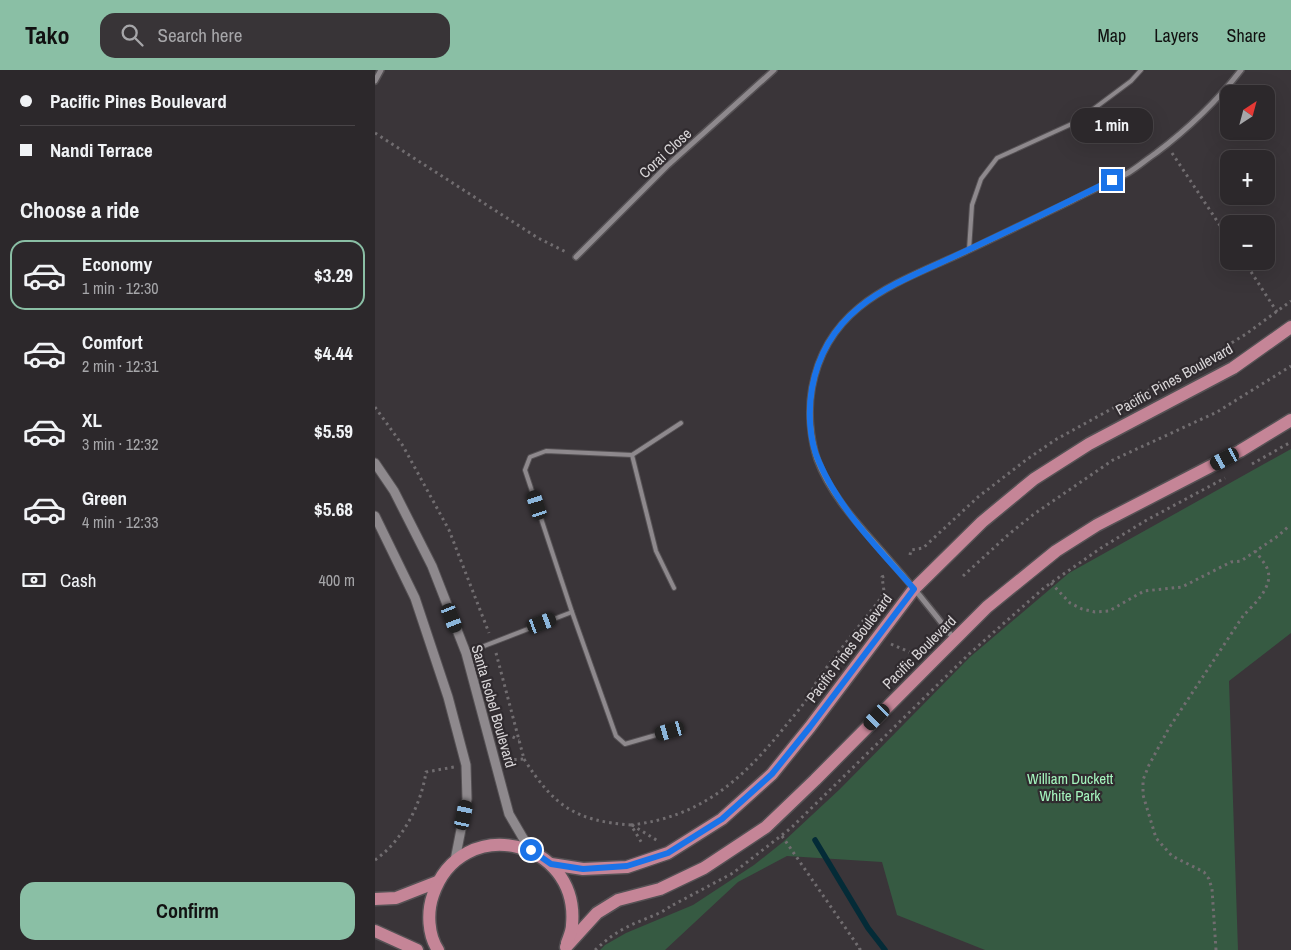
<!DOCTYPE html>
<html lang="en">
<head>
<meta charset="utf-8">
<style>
  :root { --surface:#2c282b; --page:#383437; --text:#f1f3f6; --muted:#a6a6a9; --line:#484447; --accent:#8abfa5 }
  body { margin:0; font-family:"Archivo Narrow",sans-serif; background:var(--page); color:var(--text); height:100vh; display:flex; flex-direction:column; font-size:19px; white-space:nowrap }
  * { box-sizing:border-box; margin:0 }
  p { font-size:16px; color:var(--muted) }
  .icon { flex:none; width:28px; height:28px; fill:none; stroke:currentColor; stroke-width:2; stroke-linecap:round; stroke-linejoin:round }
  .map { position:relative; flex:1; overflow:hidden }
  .details { display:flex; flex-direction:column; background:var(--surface); width:375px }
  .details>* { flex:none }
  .banner { display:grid; align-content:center; height:110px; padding:0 20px; background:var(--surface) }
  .needle { width:32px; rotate:36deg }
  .fabs { position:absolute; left:845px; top:15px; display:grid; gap:10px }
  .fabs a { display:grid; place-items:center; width:55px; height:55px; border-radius:10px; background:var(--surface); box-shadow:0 5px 20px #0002,0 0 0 1px var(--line); font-size:25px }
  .end { position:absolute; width:22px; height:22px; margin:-11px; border:6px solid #1a73e8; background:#fff; box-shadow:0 0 0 2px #fff }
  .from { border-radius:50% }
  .bubble { position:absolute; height:35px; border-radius:15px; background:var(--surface); box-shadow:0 5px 20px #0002,0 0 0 1px var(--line); font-size:16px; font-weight:700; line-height:35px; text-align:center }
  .car { position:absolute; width:15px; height:30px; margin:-15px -8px; border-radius:6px; box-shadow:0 0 4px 1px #0007; background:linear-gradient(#222 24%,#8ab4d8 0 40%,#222 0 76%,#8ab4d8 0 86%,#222 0) }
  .banner b { display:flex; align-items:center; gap:18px; height:48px; font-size:19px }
  .banner b+b { border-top:1px solid var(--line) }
  .banner i { width:12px; height:12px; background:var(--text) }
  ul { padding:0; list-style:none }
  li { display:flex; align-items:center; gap:15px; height:70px; margin:0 10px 8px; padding:0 10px; border:2px solid transparent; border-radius:15px }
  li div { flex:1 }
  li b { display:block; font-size:19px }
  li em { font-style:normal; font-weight:700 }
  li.selected { border-color:var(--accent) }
  li>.icon { width:45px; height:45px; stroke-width:1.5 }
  h2 { padding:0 20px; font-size:22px; line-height:60px }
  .pay { display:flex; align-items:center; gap:12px; height:55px; padding:0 20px; font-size:19px }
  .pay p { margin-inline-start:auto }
  .primary-button { display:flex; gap:10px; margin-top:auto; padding:10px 20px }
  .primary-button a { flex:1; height:58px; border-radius:15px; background:var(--accent); color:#111; font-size:20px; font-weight:700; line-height:58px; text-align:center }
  header { display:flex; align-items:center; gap:30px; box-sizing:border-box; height:70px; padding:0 25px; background:var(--accent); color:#111 }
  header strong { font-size:24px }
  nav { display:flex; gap:28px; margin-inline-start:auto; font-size:18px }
  .search { width:350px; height:45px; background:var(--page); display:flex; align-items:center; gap:12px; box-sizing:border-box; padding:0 18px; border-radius:15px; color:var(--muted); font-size:19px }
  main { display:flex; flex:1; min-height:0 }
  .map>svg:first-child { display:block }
  .green { fill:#365a42 }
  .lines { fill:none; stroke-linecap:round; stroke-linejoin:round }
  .stream { stroke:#042b37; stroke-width:5.5 }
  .service-casing { stroke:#555154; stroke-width:6 }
  .minor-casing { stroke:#555154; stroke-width:8 }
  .tertiary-casing { stroke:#555154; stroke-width:11 }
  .primary-casing { stroke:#555154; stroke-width:15 }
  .path { stroke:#716d70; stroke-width:3; stroke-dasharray:2.5 4; stroke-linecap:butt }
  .service { stroke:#8e898d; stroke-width:4 }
  .minor { stroke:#8e898d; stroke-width:5 }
  .tertiary { stroke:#8e898d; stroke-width:9 }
  .primary { stroke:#c58597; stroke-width:12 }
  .route { stroke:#1a73e8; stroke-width:6 }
  .labels { text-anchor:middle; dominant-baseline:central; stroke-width:4.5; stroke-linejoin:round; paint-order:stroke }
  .street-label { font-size:15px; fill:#d9d6d8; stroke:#302b2f }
  .park-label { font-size:15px; fill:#a5f5be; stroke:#302b2f }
</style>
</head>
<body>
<header>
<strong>Tako</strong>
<div class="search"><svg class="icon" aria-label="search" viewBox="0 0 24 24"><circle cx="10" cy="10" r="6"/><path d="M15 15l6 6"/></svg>Search here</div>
<nav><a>Map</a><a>Layers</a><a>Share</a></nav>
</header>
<main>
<section class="details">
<div class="banner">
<b><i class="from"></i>Pacific Pines Boulevard</b>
<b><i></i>Nandi Terrace</b>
</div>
<h2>Choose a ride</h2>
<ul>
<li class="selected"><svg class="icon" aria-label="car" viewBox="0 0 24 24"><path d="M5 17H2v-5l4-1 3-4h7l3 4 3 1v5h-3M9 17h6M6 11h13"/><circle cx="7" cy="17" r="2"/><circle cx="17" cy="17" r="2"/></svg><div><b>Economy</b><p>1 min · 12:30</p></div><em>$3.29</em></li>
<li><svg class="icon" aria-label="car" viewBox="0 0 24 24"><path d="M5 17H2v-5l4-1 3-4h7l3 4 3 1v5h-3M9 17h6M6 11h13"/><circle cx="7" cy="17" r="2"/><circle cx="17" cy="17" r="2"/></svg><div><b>Comfort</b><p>2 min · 12:31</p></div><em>$4.44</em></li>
<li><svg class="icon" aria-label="car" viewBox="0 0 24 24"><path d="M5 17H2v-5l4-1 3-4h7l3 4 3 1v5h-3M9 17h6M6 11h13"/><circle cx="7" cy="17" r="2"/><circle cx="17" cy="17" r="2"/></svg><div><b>XL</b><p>3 min · 12:32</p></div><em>$5.59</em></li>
<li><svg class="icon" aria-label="car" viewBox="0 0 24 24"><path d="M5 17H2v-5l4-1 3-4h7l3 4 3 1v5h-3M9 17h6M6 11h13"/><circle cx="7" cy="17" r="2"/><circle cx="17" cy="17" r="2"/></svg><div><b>Green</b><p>4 min · 12:33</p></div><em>$5.68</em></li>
</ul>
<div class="pay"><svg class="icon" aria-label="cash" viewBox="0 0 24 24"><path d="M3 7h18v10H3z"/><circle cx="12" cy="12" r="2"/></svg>Cash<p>400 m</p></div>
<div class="primary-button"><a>Confirm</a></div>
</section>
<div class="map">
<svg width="916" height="880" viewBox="0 0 916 880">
  <rect width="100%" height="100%" fill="#3a3539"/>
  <polygon class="green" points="916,379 916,563 854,611 863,880 610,880 522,845 507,792 412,786 363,812 290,880 225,880 230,875 251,863 318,835 379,795 408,772 465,719 595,587 694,503"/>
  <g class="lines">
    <polyline class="stream" points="440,770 493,858 510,880"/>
    <defs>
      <g id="service">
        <polyline points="594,180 597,135 606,109 622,88 701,52 756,11 766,0"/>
        <polyline points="257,385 306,353"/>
        <polyline points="91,583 197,542"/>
        <polyline points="295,661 250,674 241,666 197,542 150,400 155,387 171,381 257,385 281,481 299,518"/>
      </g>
      <g id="minor">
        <polyline points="0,11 6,0"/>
        <polyline points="201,187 292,96 399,0"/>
        <path d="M579,569C557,540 535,513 511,486C486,457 456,427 442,389C435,367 433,340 437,318C453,231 526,212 596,179C629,163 662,147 696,131C715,121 734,113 753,103C763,97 772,89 781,83C813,59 842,31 866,0"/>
      </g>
      <g id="tertiary">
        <polyline points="0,393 19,421 57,496 91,583 134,744 155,780"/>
        <polyline points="0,446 40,528 73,627 91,695 92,729 80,790"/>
      </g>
      <g id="primary">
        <polyline points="176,794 208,799 252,797 293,783 347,749 397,704 435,657 539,519 607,452 659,409 714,374 858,298 916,257"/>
        <polyline points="0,829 21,828 62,812"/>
        <polyline points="0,861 42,880"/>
        <polyline points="191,877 222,843 243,830 285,819 329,798 391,757 440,710 561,588 612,537 681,481 722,455 865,381 916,350"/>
        <path d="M63,880C53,865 52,842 58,825C86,742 205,769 197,855C197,861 194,867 192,873"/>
      </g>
    </defs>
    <use href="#service" class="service-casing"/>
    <use href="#minor" class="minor-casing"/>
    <use href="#tertiary" class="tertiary-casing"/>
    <use href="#primary" class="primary-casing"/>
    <g class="path">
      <polyline points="0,63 163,168 193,183"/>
      <polyline points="797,83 854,169"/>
      <polyline points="869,191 902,242"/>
      <polyline points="0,337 28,376 74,460 114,563"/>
      <polyline points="877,394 916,372"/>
      <polyline points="535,485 536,480 548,478 603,427 651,390 680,370 740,337 806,304 871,264 916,231"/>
      <polyline points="588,506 634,464 659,444 738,390 842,342 916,296"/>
      <polyline points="676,513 695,533 707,539 720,542 734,541 769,521 807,517 856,492 866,491 903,466 915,455"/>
      <polyline points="516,574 541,585"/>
      <polyline points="121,583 149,689 132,690"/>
      <polyline points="126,661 144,670"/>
      <path d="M149,689C179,736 200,751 256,755L268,775"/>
      <path d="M256,755C325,747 366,711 408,659C416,649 425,639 432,629C436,623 439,616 443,609C463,582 485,555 506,528L509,521L507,507L512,505"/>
      <polyline points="257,755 283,771"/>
      <polyline points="407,766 485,879 483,880"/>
      <path d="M0,790C28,770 46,735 51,702L79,697"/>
      <polyline points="298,835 358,803 416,758 594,584 670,517 726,478 770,451 850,408"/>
      <path d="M220,880C230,871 240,863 252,857C267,849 286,845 298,834"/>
      <path d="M841,880L837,819L834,809L829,802L797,786L781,768L768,725V710L774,695L794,658L868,546C879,534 900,516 892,498C889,492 884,486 880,481"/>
    </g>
    <use href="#service" class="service"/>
    <use href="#minor" class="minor"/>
    <use href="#tertiary" class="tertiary"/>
    <use href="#primary" class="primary"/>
  </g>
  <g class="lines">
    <path class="route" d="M156,780L176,794L208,799L252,796L293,783L347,749L397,704L435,657L539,519C505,480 465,441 444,392C434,370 433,341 437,318C453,230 528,212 597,178C644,156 691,133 737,110"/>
  </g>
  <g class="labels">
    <g class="street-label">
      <text transform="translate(290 83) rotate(-43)">Corai Close</text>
      <text transform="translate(799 309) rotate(-29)">Pacific Pines Boulevard</text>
      <text transform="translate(474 578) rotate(-53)">Pacific Pines Boulevard</text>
      <text transform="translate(544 582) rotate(-45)">Pacific Boulevard</text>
      <text transform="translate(119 636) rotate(74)">Santa Isobel Boulevard</text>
    </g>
    <g class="park-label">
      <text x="695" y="708">William Duckett<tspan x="695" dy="17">White Park</tspan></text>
    </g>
  </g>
</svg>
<div class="fabs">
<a><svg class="needle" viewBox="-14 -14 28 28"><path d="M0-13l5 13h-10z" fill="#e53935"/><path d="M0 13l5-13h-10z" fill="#a6a6a9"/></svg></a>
<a>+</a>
<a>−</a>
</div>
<i class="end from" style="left:156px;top:780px"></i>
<i class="end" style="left:737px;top:110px"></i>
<div class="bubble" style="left:696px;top:38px;width:82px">1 min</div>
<i class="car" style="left:850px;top:389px;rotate:242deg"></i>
<i class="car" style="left:162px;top:435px;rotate:342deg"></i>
<i class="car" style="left:77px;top:548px;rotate:159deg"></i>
<i class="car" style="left:167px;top:553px;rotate:69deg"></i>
<i class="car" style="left:502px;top:647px;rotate:224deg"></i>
<i class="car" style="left:295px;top:661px;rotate:254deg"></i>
<i class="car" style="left:89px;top:745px;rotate:12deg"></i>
</div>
</main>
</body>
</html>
